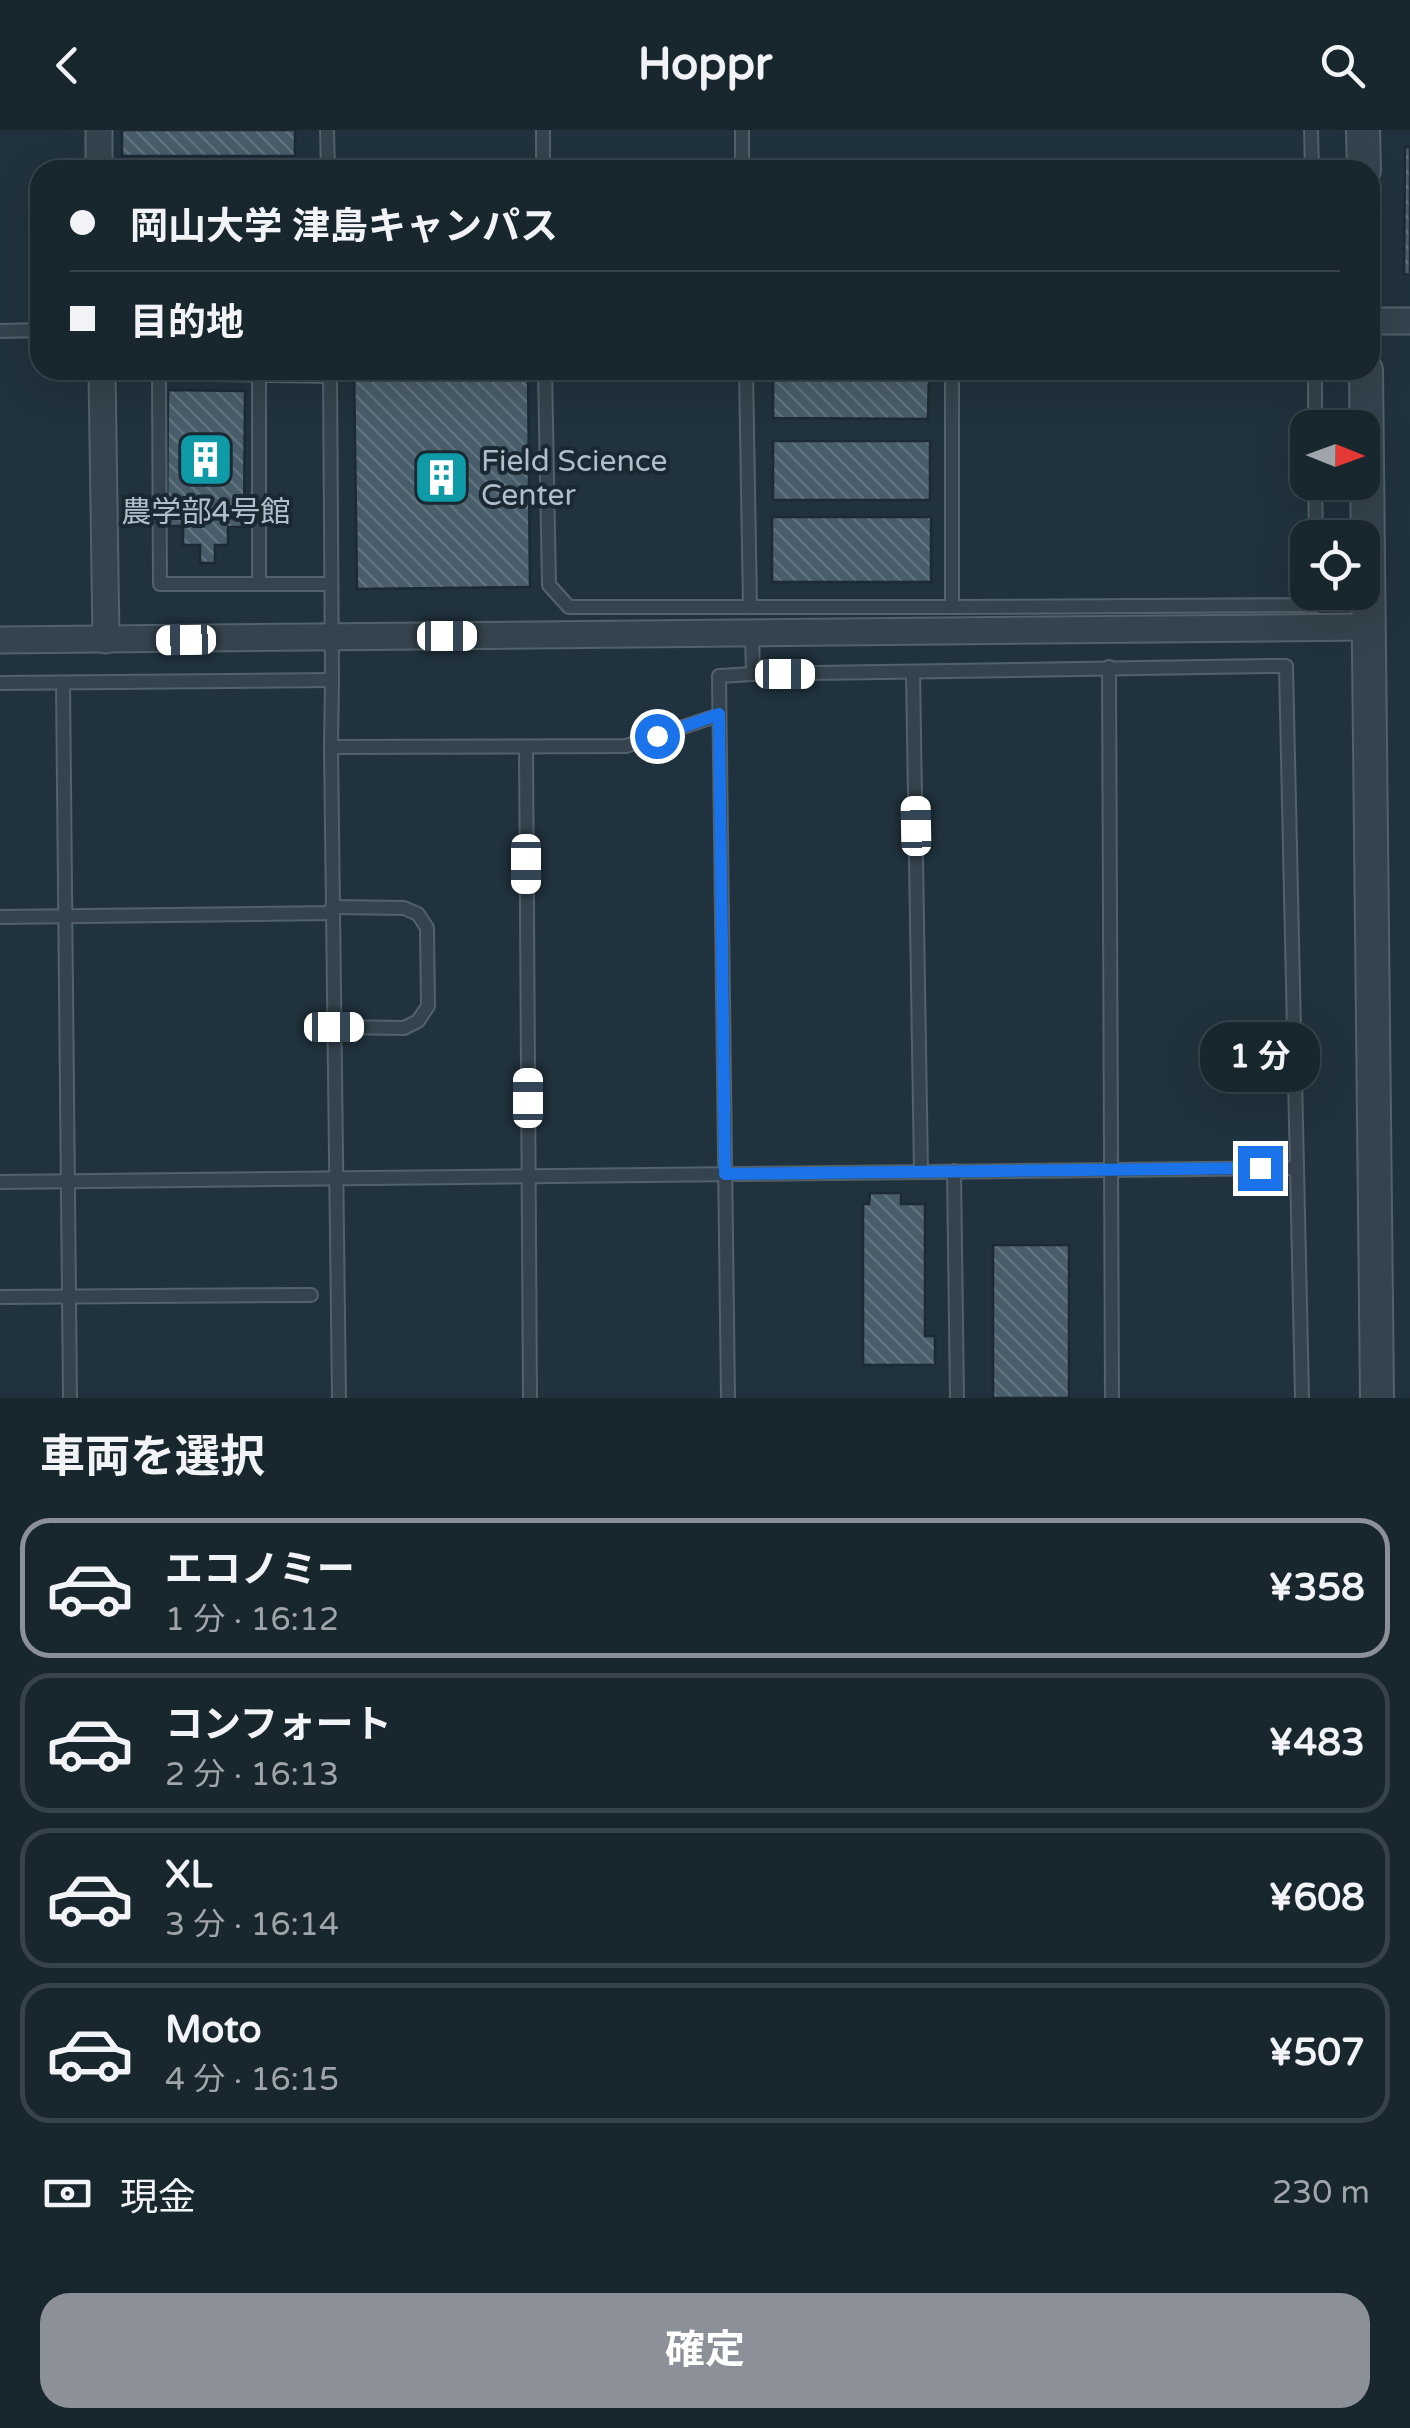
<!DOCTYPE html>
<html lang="ja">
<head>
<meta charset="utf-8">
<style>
  :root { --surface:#18262e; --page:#212e36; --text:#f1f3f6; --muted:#9fa5aa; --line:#36434a; --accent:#8c9099 }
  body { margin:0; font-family:"Varela Round","Noto Sans JP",sans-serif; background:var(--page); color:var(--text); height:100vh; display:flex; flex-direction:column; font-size:38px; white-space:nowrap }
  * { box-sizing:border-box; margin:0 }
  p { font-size:32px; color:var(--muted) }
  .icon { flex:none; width:55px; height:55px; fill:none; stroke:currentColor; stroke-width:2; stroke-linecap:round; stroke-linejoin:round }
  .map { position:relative; height:1268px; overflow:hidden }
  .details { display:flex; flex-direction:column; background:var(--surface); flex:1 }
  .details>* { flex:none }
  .hud { position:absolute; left:30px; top:30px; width:1350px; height:220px; border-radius:30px; box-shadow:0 10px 40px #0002,0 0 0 2px var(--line); display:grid; align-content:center; height:220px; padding:0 40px; background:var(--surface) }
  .needle { width:65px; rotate:91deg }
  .fabs { position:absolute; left:1290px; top:280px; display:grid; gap:20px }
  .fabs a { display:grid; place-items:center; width:90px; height:90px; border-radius:20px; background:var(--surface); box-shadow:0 10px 40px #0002,0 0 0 2px var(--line); font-size:50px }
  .end { position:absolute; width:45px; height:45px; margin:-22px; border:12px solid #1a73e8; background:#fff; box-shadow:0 0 0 5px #fff }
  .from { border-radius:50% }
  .bubble { position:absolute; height:70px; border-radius:30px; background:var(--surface); box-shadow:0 10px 40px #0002,0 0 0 2px var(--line); font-size:32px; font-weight:700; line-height:70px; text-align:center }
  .car { position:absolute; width:30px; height:60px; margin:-30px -15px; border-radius:12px; box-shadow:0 0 8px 2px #0007; background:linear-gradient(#fff 24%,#345 0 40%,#fff 0 76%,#345 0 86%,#fff 0) }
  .hud b { display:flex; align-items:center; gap:35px; height:95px; font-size:38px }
  .hud b+b { border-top:2px solid var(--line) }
  .hud i { width:25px; height:25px; background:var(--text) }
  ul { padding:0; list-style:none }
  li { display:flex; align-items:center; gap:30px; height:140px; margin:0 20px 15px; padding:0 20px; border:5px solid var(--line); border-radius:30px }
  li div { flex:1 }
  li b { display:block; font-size:38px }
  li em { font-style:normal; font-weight:700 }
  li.current { border-color:var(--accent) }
  li>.icon { width:90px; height:90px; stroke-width:1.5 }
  h2 { padding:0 40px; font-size:45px; line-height:120px }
  .pay { display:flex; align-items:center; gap:25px; height:110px; padding:0 40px; font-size:38px }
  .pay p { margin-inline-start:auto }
  .cta { display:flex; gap:20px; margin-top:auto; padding:20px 40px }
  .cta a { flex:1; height:115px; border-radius:30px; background:var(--accent); color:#fff; font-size:40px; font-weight:700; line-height:115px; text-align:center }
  header { display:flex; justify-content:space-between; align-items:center; height:130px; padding:0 40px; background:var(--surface); font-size:45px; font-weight:700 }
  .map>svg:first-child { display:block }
  .building { fill:url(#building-back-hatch); stroke:#1b2a34; stroke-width:2.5 }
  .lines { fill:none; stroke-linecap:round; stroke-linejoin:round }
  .service-casing { stroke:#52616b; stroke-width:16 }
  .minor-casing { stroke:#52616b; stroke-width:29 }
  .tertiary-casing { stroke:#52616b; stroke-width:36 }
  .service { stroke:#34434d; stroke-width:12 }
  .minor { stroke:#34434d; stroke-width:25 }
  .tertiary { stroke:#34434d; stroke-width:32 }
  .route { stroke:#1a73e8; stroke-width:12 }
  .labels { text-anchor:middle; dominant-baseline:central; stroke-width:8; stroke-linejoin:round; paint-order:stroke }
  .poi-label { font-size:30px; fill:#afbec9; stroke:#192831; text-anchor:start }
</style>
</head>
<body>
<header><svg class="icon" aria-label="back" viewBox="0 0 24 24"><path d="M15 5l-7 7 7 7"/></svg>Hoppr<svg class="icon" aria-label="search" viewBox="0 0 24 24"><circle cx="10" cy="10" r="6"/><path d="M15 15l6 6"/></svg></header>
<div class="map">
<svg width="1410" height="1268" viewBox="0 0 1410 1268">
  <defs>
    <pattern id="building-back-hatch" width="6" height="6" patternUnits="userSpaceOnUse" patternTransform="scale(2.5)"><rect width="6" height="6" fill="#485c69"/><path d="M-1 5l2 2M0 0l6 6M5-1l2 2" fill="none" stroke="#60727d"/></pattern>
  </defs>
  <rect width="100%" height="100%" fill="#20323d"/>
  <g class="building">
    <rect x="122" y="0" width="173" height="26"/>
    <polygon points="1405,17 1410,17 1410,145 1404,144"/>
    <polygon points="295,38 295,40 122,40 122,39"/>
    <polygon points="354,240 528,240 530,457 357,459"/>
    <polygon points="773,240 929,240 928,289 773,288"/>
    <polygon points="168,260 245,261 244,397 228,397 228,415 215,415 215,433 200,433 200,415 183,415 183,396 167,396"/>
    <rect x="773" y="311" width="157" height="59"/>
    <rect x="772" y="387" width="159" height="65"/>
    <polygon points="870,1063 901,1063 901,1074 925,1074 925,1206 935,1206 935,1235 863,1235 863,1074 869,1074"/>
    <rect x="993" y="1115" width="76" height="153"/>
  </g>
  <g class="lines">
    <defs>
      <g id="service">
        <polyline points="327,0 328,40"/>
        <polyline points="543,0 543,40"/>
        <polyline points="742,0 742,40"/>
        <polyline points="1311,0 1312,40"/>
        <polyline points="0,201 40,200"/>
        <polyline points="330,240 332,550 331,617 339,1268"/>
        <polyline points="545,240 549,455 569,477 750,477 746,240"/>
        <polyline points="1315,240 1315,298"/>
        <polyline points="330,246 159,243 160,454 331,454"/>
        <polyline points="1315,352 1316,408"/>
        <polyline points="259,454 259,244"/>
        <polyline points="750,477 952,477 952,240"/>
        <polyline points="952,477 1316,475 1316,462"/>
        <polyline points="1109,537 1112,1268"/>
        <polyline points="913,543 921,1041"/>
        <polyline points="0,553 332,550"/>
        <polyline points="63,553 70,1268"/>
        <polyline points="331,617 626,616 719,585"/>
        <polyline points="526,617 530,1268"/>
        <polyline points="332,777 404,778 418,784 427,798 428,876 418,891 404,898 334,897"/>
        <polyline points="0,787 333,783"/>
        <polyline points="1297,1038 1302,1268"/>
        <polyline points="954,1041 957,1268"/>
        <path d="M0,1052L1297,1038L1286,536C1108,537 930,543 753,544L752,504"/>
        <polyline points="0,1167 311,1165"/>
        <polyline points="728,1268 719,546 753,544"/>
      </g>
      <g id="minor">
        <polyline points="99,0 99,40"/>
        <polyline points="1370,191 1410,191"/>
        <polyline points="102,240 106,510"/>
        <polyline points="0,510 1369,497"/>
      </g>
      <g id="tertiary">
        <polyline points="1363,0 1364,40"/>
        <polyline points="1366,240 1377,1268"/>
      </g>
    </defs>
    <use href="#service" class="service-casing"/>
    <use href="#minor" class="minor-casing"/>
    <use href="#tertiary" class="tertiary-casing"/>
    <use href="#service" class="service"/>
    <use href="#minor" class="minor"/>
    <use href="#tertiary" class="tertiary"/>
  </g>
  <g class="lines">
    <polyline class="route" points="657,606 719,584 725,1044 1260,1038"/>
  </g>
  <defs>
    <symbol id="building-square" viewBox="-11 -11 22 22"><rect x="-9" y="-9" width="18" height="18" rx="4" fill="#0f9aa8" stroke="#192831"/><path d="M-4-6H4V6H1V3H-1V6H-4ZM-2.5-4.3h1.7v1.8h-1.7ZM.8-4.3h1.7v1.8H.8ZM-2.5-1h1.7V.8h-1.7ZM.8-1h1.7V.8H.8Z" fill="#fff"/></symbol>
  </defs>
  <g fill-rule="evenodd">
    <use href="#building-square" x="174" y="298" width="63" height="63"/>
    <use href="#building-square" x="410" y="316" width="63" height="63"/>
  </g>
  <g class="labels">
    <g class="poi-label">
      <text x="481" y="331">Field Science<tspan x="481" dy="34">Center</tspan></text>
      <text x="206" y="382" text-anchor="middle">農学部4号館</text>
    </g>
  </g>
</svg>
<div class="fabs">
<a><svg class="needle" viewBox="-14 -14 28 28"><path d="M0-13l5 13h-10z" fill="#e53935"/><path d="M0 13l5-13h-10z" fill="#9fa5aa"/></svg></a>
<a><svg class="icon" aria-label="locate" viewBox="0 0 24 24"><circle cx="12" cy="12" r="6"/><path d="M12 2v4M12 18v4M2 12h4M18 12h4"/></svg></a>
</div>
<i class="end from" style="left:657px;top:606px"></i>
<i class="end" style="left:1260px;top:1038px"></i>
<div class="bubble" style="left:1200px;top:892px;width:120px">1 分</div>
<i class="car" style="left:447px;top:506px;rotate:90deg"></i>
<i class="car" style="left:186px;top:510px;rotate:269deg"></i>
<i class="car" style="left:785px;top:544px;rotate:90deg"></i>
<i class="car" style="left:916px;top:696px;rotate:359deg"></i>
<i class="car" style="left:526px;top:734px;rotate:180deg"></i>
<i class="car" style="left:334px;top:897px;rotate:90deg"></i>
<i class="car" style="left:528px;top:968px;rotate:0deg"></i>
<div class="hud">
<b><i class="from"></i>岡山大学 津島キャンパス</b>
<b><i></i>目的地</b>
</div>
</div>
<section class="details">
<h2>車両を選択</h2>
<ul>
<li class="current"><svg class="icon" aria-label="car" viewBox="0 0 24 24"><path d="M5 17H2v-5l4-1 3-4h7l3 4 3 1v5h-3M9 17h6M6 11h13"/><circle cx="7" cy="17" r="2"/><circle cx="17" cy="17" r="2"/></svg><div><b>エコノミー</b><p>1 分 · 16:12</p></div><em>¥358</em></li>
<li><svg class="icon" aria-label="car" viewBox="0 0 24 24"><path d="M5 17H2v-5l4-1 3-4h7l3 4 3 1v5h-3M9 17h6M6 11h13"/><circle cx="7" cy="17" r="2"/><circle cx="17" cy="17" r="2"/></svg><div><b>コンフォート</b><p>2 分 · 16:13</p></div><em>¥483</em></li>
<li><svg class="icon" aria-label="car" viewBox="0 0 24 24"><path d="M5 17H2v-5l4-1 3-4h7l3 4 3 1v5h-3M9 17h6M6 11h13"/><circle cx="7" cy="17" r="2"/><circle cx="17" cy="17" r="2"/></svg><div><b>XL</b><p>3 分 · 16:14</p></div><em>¥608</em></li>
<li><svg class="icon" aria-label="car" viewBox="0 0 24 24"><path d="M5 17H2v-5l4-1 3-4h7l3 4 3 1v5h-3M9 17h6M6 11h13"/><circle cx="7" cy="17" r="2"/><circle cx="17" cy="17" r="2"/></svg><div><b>Moto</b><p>4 分 · 16:15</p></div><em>¥507</em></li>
</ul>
<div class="pay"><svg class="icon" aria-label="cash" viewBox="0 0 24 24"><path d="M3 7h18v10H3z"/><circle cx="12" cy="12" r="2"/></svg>現金<p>230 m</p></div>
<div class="cta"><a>確定</a></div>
</section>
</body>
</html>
